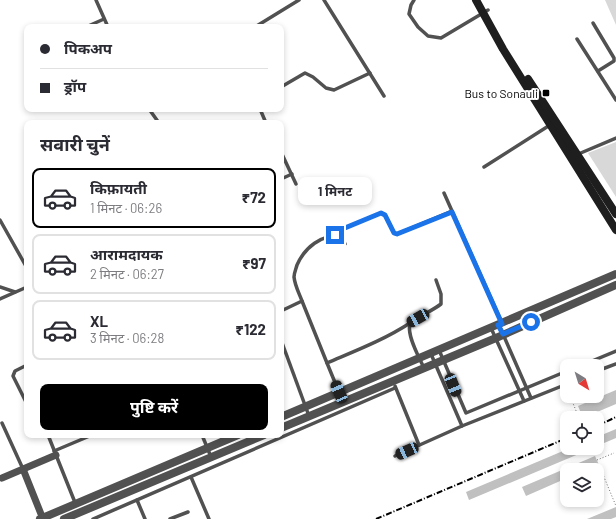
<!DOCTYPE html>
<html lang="hi">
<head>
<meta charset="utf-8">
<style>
  :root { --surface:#fff; --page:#f2f2f3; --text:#2b2b33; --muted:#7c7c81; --line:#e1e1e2; --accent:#000 }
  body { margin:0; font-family:Barlow,"Noto Sans Devanagari",sans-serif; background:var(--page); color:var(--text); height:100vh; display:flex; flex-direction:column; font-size:15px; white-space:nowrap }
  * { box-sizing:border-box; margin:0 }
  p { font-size:13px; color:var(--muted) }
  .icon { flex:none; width:22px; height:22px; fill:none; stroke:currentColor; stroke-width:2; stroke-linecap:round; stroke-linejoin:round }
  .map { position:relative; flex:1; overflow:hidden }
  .panel { position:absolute; left:24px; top:120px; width:260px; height:318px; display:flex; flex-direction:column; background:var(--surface); border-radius:8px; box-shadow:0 2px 6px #0003 }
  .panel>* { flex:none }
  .banner { position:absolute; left:24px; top:24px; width:260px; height:88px; border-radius:8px; box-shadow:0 2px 6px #0003; display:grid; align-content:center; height:88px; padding:0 16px; background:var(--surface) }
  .needle { width:26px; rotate:142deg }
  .controls { position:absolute; left:560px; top:359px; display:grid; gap:8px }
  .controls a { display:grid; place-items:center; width:44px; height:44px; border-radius:8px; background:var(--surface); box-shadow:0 2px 6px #0003; font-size:20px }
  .end { position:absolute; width:18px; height:18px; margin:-9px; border:5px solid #1a73e8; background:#fff; box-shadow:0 0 0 2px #fff }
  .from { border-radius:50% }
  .bubble { position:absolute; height:28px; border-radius:8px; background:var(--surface); box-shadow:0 2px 6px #0003; font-size:13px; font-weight:700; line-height:28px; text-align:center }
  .car { position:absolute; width:12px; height:24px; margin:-12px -6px; border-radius:5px; box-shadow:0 0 3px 1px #0007; background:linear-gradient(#222 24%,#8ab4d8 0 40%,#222 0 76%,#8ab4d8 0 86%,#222 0) }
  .banner b { display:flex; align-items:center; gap:14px; height:38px; font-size:15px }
  .banner b+b { border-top:1px solid var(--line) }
  .banner i { width:10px; height:10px; background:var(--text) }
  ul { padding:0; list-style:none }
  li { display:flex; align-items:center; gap:12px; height:60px; margin:0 8px 6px; padding:0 8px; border:2px solid var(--line); border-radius:8px }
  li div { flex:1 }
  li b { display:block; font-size:15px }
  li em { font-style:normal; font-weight:700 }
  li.selected { border-color:var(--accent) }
  li>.icon { width:36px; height:36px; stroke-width:1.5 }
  h2 { padding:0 16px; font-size:18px; line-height:48px }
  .action { display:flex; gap:8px; margin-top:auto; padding:8px 16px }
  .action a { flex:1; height:46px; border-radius:8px; background:var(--accent); color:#fff; font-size:16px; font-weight:700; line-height:46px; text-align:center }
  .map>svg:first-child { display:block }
  .green { fill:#d8d8d8 }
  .building { fill:#c0c0c0 }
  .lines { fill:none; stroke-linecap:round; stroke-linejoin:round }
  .path { stroke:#737373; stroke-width:1; stroke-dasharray:1 2; stroke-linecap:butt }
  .service { stroke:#515151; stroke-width:3.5 }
  .minor { stroke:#515151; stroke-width:7 }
  .tertiary { stroke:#515151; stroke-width:8 }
  .secondary { stroke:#1e1e1e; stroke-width:8 }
  .rail { stroke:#000; stroke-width:2; stroke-dasharray:6 2 1 2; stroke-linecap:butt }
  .route { stroke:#1a73e8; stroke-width:5 }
  .poi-dot { fill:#000; stroke:#fff; stroke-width:1.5 }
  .labels { text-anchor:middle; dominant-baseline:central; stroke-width:4; stroke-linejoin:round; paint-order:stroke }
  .poi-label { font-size:12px; fill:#000; stroke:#fff; text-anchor:end }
</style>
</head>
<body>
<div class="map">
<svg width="616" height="519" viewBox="0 0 616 519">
  <rect width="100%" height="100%" fill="#fff"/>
  <g class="green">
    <polygon points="605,0 616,0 616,25"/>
    <polygon points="616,142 616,197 588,153"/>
  </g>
  <g class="building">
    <polygon points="616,390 616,404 583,418 578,406"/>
    <polygon points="616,429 616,438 597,446 597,437"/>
    <polygon points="570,448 593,448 469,500 466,492"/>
    <polygon points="595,456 599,465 587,470 567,470 567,478 526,496 522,487"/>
    <polygon points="616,507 616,517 611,519 587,519"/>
  </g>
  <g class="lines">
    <g class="path">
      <polyline points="570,396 579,418"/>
      <polyline points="592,448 595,456"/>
      <polyline points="597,460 614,453"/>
      <polyline points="599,465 616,506"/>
    </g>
    <g class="service">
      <polyline points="96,0 108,27"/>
      <polyline points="324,0 384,96"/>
      <polyline points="414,0 411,5 409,14 418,27 428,36 441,38 488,10"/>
      <polyline points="593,23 614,58 614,61 598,71"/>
      <polyline points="86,27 104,19"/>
      <polyline points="255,27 299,0"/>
      <polyline points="577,39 616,100"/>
      <polyline points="281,87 305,73 313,77 326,88 334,90 370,73"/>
      <polyline points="149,109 159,123"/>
      <polyline points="260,109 266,123"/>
      <polyline points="281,152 296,184"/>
      <polyline points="576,155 616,138"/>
      <polyline points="484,167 550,125"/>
      <polyline points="281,179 292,174"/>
      <polyline points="444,193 502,323"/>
      <polyline points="0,220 27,268"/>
      <polyline points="335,235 340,230 381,213 385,215 394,233 397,234 452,211"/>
      <polyline points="0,287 15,292"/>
      <polyline points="0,299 27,287"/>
      <polyline points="302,301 327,363"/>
      <path d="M281,311L302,301C299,293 295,286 294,277C294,273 296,269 297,265C305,247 321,235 341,235L345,244"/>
      <polyline points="499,325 531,398"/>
      <polyline points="491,328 524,401"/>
      <polyline points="281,340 309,416"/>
      <polyline points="439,350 466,413 567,371"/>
      <polyline points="431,354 462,426 567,384"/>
      <polyline points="27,365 15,371 13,376 27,404"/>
      <polyline points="580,366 616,351"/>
      <path d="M424,368C420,359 403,329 412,322C421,315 432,311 441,304V294L436,280"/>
      <polyline points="597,371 616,364"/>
      <polyline points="395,386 419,445"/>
      <path d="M343,402L327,363C355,351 384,340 410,323"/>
      <polyline points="2,423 23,469"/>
      <polyline points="48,435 76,505"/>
      <polyline points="202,435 211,457"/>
      <polyline points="54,451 92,435"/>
      <polyline points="395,456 462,426"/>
      <polyline points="191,477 209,519"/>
      <polyline points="137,500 145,519"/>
      <polyline points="93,519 395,388"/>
      <polyline points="170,519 188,512"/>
    </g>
    <g class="minor">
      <polyline points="23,469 43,519"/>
      <polyline points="2,478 56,455"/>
    </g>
    <g class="tertiary">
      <polyline points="281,417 616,274"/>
      <polyline points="281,428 496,338 616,285"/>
      <polyline points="40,519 238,435"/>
      <polyline points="64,519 264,435"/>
    </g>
    <g class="secondary">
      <polyline points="476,0 503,49 616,230"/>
      <polyline points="528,79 616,214"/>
    </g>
    <g class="rail">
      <polyline points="597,426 616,417"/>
      <polyline points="376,519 567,438"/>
    </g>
  </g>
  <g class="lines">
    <polyline class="route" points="335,235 340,230 381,213 385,215 394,233 397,234 452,212 502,324 498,325 503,334 531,322"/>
  </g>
  <rect class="poi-dot" x="542" y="89" width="8" height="8" rx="2"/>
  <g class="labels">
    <g class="poi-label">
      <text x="538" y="93">Bus to Sonauli</text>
    </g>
  </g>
</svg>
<div class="controls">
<a><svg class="needle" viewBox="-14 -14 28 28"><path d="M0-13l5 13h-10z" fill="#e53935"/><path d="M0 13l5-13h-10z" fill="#7c7c81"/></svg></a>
<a><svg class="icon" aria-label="locate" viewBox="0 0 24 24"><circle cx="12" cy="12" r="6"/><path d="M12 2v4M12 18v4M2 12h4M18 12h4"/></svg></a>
<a><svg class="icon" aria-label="layers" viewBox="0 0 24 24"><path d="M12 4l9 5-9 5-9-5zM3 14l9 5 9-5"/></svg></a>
</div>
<i class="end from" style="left:531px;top:322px"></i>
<i class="end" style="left:335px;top:235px"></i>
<div class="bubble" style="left:298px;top:177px;width:74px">1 मिनट</div>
<i class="car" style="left:418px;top:318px;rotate:241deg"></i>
<i class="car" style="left:453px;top:385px;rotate:158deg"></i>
<i class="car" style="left:339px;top:392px;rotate:337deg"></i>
<i class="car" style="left:407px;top:451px;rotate:246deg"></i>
<div class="banner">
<b><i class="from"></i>पिकअप</b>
<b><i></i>ड्रॉप</b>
</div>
<section class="panel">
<h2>सवारी चुनें</h2>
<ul>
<li class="selected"><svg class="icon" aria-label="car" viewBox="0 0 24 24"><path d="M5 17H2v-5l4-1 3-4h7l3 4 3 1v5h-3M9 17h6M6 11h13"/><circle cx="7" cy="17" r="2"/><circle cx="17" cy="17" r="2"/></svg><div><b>किफ़ायती</b><p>1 मिनट · 06:26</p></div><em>₹72</em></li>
<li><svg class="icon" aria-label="car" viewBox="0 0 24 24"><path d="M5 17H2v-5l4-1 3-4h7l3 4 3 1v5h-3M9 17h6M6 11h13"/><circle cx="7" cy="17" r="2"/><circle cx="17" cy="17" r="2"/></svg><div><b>आरामदायक</b><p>2 मिनट · 06:27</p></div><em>₹97</em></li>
<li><svg class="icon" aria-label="car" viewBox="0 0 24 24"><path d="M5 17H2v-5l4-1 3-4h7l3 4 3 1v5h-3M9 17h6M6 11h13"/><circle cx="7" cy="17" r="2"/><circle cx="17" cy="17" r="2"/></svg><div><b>XL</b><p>3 मिनट · 06:28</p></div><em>₹122</em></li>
</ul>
<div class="action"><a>पुष्टि करें</a></div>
</section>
</div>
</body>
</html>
